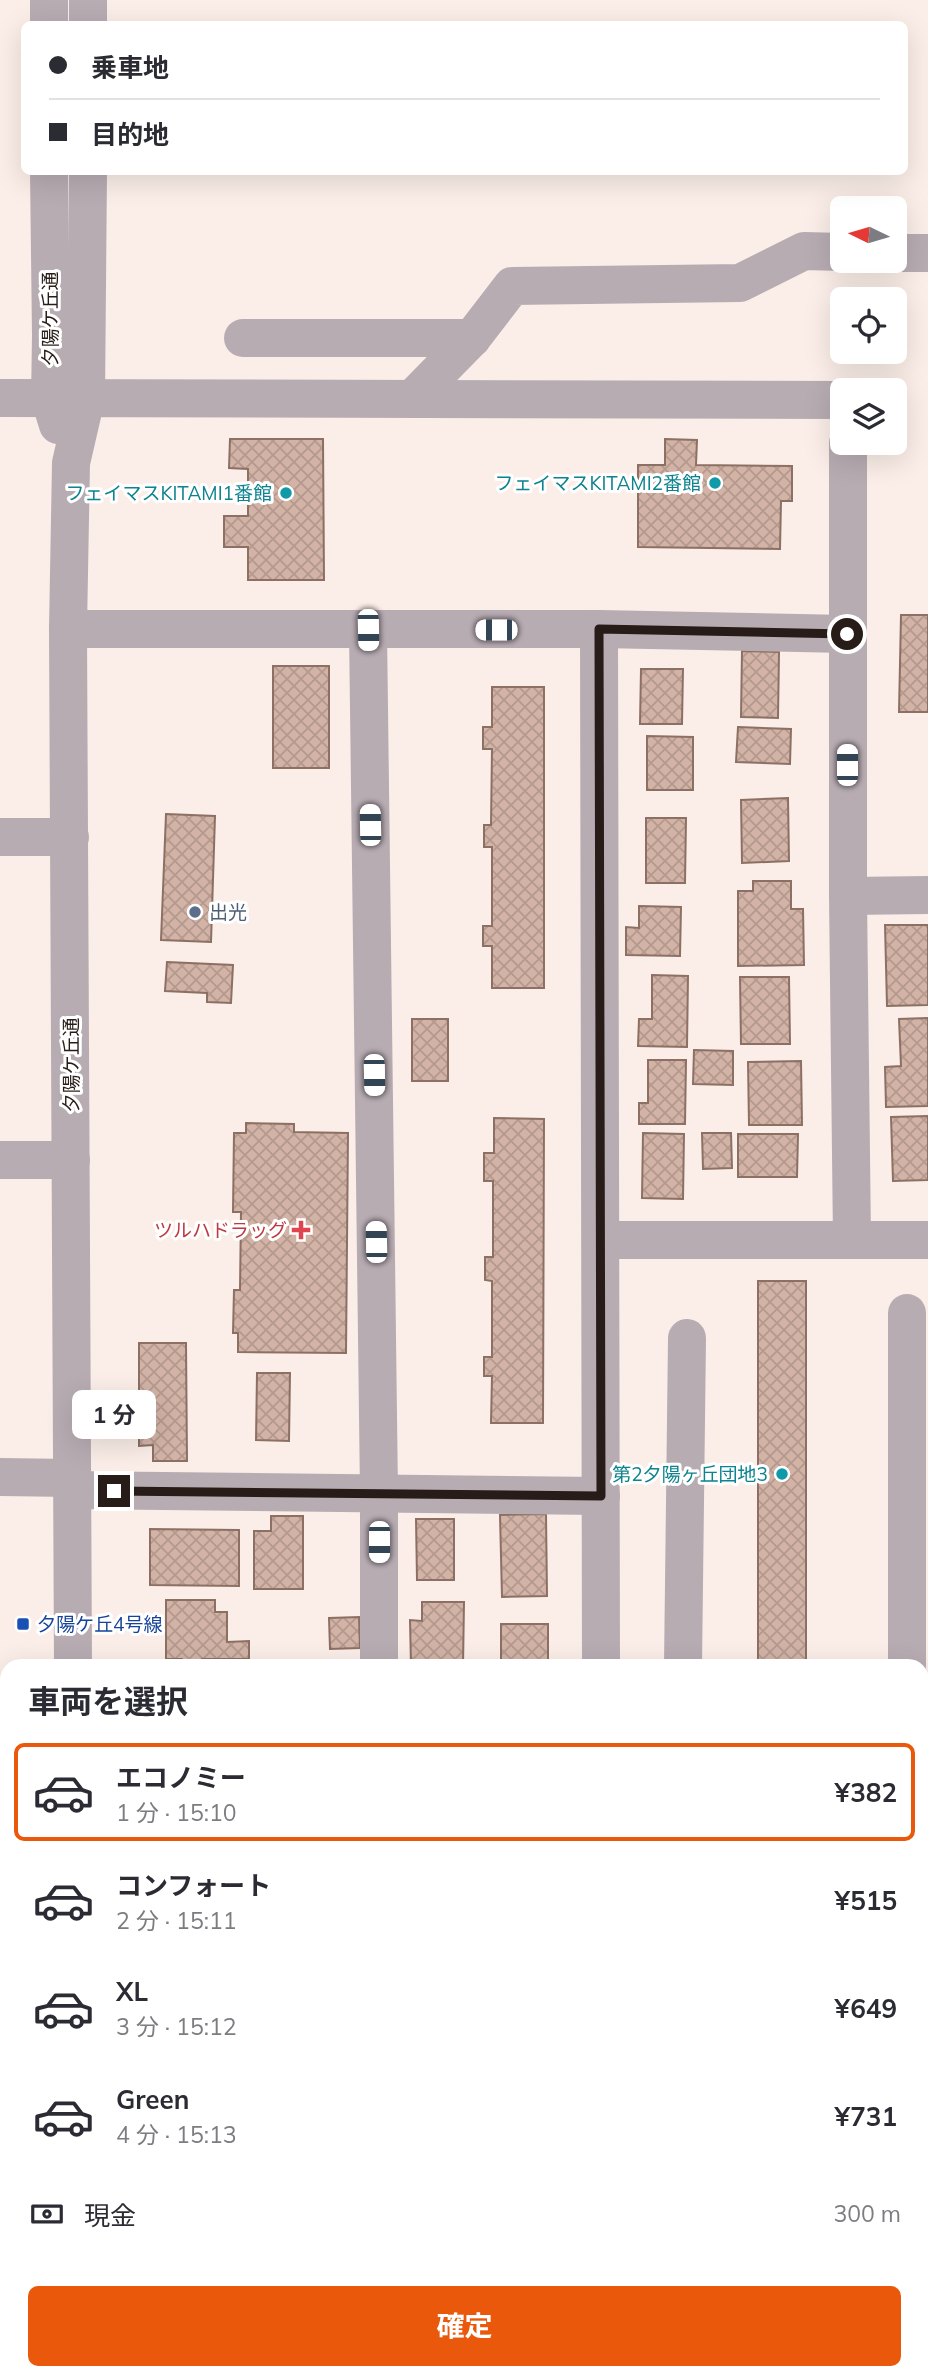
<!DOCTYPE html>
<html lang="ja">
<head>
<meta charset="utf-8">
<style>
  :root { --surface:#fff; --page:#f2f2f3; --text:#2b2b33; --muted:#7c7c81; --line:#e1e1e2; --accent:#ea580c }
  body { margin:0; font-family:Mulish,"Noto Sans JP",sans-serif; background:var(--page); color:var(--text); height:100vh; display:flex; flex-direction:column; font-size:26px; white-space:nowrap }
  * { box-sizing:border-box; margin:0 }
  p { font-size:23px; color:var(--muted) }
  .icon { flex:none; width:38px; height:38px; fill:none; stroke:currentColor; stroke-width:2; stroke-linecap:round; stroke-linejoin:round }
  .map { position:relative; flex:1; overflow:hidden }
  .details { position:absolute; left:0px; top:1659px; width:929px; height:721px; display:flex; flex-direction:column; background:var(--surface); border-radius:21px 21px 0 0; box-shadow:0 7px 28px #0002 }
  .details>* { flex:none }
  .guide { position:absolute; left:21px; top:21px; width:887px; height:154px; border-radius:10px; box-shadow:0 7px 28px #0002; display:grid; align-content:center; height:154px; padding:0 28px; background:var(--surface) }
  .needle { width:46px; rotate:275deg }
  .tools { position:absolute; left:830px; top:196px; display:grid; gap:14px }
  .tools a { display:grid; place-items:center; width:77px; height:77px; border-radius:10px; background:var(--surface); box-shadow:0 7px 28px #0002; font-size:35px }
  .end { position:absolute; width:32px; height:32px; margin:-16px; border:9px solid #271c17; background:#fff; box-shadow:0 0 0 4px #fff }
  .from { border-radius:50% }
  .bubble { position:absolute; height:49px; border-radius:10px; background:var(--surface); box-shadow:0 7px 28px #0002; font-size:23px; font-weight:700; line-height:49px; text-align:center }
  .car { position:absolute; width:21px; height:42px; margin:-21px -10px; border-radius:9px; box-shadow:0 0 5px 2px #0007; background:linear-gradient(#fff 24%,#345 0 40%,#fff 0 76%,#345 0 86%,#fff 0) }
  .guide b { display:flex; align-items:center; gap:24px; height:66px; font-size:26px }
  .guide b+b { border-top:2px solid var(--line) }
  .guide i { width:18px; height:18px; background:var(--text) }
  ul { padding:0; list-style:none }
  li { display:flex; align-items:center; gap:21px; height:98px; margin:0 14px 10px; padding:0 14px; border:4px solid transparent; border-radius:10px }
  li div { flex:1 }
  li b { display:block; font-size:26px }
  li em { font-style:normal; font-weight:700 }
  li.active { border-color:var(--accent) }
  li>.icon { width:63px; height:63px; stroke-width:1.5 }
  h2 { padding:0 28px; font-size:32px; line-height:84px }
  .pay { display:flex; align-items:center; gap:18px; height:77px; padding:0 28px; font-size:26px }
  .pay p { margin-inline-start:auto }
  .button { display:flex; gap:14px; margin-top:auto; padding:14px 28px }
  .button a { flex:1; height:80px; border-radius:10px; background:var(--accent); color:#fff; font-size:28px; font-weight:700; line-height:80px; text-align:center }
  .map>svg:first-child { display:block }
  .grass { fill:url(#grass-tufts) }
  .building { fill:url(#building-cross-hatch); stroke:#8c7064; stroke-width:2 }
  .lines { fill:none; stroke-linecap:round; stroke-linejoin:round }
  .minor { stroke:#b8acb3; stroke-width:38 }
  .route { stroke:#271c17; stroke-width:9 }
  .culture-dot { fill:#0f9aa8; stroke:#fff; stroke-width:2.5 }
  .service-dot { fill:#5c6f8a; stroke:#fff; stroke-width:2.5 }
  .health-dot { fill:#e0444e; stroke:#fff; stroke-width:2.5 }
  .transit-dot { fill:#1a4fb4; stroke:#fff; stroke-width:2.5 }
  .labels { text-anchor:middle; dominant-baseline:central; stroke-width:6; stroke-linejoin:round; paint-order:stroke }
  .street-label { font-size:19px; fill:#271c17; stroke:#fff }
  .culture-label { font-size:19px; fill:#0d838f; stroke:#fff; text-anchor:end }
  .service-label { font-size:19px; fill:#4e5e75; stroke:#fff; text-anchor:start }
  .health-label { font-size:19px; fill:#be3a42; stroke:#fff; text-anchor:end }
  .transit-label { font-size:19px; fill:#164399; stroke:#fff; text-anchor:start }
</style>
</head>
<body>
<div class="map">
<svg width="928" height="2380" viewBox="0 0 928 2380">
  <defs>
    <pattern id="grass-tufts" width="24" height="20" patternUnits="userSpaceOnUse" patternTransform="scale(1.75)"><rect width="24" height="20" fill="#cbeab2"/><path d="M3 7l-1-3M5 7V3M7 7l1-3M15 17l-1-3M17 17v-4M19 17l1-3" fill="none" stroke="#aec898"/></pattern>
    <pattern id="building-cross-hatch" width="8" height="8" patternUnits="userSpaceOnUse" patternTransform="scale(1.75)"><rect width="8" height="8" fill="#d2b3a6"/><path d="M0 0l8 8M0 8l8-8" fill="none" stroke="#b4998e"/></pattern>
  </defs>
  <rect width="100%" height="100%" fill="#fbeee8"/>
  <polygon class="grass" points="294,2373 604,2373 609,2380 292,2380"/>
  <g class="building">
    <polygon points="230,439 323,439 324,580 248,580 248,547 224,547 224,516 248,516 248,469 229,468"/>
    <polygon points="665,439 697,440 696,465 792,466 792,501 781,501 780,549 638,547 638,465 665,465"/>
    <polygon points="901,615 928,615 928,712 899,712"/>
    <polygon points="742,651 779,652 778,718 741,717"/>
    <rect x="273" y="666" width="56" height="102"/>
    <polygon points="641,669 683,669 682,724 640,724"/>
    <polygon points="492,687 544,687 544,988 492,988 492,946 483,946 483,926 492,926 492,847 484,847 484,825 491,825 492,749 483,749 483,727 492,727"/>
    <polygon points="738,727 791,729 790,764 736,762"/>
    <polygon points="647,736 693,737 693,790 647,790"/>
    <polygon points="788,798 789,861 742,863 741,800"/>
    <polygon points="166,814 215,816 211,942 161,940"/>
    <polygon points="646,818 686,818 685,883 646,883"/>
    <polygon points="753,881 791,881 791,909 803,909 804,965 738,966 738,891 753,891"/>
    <polygon points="639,906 681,907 680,956 626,955 626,927 639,928"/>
    <polygon points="885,925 928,925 928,1005 887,1006"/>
    <polygon points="167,962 233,965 231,1003 207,1002 207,993 165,991"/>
    <polygon points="652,975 688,976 687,1047 638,1046 639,1019 652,1019"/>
    <polygon points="740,977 789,977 790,1044 741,1044"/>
    <polygon points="928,1018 928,1106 886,1107 885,1067 901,1066 899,1019"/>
    <rect x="412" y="1019" width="36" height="62"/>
    <polygon points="694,1050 733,1051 733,1085 693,1084"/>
    <polygon points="648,1060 686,1060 685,1124 639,1124 639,1103 648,1103"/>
    <polygon points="801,1061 802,1125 749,1125 748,1062"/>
    <polygon points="928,1116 928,1180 893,1181 891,1117"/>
    <polygon points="494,1118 544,1119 543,1423 491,1423 492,1376 484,1376 484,1357 492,1357 492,1281 485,1280 485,1257 493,1257 493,1181 484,1181 484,1153 494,1153"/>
    <polygon points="246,1123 294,1124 294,1132 348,1133 346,1353 238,1352 238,1333 233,1333 234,1290 240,1290 241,1212 233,1212 234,1133 246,1133"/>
    <polygon points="643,1133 684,1134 683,1199 642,1198"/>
    <polygon points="702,1133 731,1133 732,1168 703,1169"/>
    <polygon points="738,1134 798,1134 797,1177 738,1177"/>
    <rect x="758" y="1281" width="48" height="385"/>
    <polygon points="139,1343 186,1343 187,1461 153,1461 153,1445 139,1446"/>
    <polygon points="257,1373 290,1373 289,1441 256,1440"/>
    <polygon points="546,1514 547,1596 502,1597 500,1515"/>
    <polygon points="271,1516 303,1516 303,1589 254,1589 254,1531 271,1531"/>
    <polygon points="416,1519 454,1519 454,1580 417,1580"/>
    <polygon points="150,1529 239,1530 239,1586 150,1585"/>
    <polygon points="166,1600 215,1600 215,1612 227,1612 227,1642 249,1641 249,1659 202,1659 202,1666 182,1666 182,1659 166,1659"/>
    <polygon points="422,1602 464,1602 463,1666 411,1666 410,1620 422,1621"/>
    <polygon points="359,1617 360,1648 330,1649 329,1618"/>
    <rect x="501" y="1624" width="47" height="42"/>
    <polygon points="0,2160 6,2160 7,2236 0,2236"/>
  </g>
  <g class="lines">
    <g class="minor">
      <polyline points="49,0 49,24"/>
      <polyline points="88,0 88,24"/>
      <polyline points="49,172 51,335 50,399 58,425"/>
      <polyline points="894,253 928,253"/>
      <polyline points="243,338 472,338"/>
      <polyline points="0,398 842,400"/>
      <polyline points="412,399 472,338 512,286 740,283 804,251 842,252"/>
      <polyline points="848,443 848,896 852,1240"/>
      <polyline points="68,629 599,629 847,634"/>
      <polyline points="599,629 601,1666"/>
      <polyline points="368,630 379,1493 379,1666"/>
      <polyline points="0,837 70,837"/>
      <polyline points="848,896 928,895"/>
      <polyline points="0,1160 71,1160"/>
      <polyline points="601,1240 928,1240"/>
      <polyline points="907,1313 907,1666"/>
      <polyline points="0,1477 72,1478"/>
      <polyline points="72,1490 601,1496"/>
      <polyline points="73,1666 68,629 71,463 86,398 88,172"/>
      <polyline points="683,1666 687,1338"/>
      <polyline points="922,1699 928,1699"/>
      <polyline points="923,1995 928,1811"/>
      <polyline points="0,2106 7,2107"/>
      <polyline points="922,2116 928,2116"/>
      <polyline points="246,2373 260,2380"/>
      <polyline points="74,2380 74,2373"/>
    </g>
  </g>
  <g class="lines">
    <polyline class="route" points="114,1491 601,1496 599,629 847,634"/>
  </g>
  <g class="culture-dot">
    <circle cx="715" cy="483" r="7"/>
    <circle cx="286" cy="493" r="7"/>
    <circle cx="782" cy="1474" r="7"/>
  </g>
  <circle class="service-dot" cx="195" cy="912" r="7"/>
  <path class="health-dot" d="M297.5 1219.5h7v7h7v7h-7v7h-7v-7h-7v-7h7z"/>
  <rect class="transit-dot" x="16" y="1617" width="14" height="14" rx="3.5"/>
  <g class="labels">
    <g class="street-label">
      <text transform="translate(50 319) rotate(-90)">夕陽ケ丘通</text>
      <text transform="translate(71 1065) rotate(-90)">夕陽ケ丘通</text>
    </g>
    <g class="culture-label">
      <text x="701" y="483">フェイマスKITAMI2番館</text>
      <text x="272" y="493">フェイマスKITAMI1番館</text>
      <text x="768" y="1474">第2夕陽ヶ丘団地3</text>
    </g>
    <g class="service-label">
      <text x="209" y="912">出光</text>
    </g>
    <g class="health-label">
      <text x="287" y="1230">ツルハドラッグ</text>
    </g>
    <g class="transit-label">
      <text x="37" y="1624">夕陽ケ丘4号線</text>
    </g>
  </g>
</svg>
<div class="tools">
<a><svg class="needle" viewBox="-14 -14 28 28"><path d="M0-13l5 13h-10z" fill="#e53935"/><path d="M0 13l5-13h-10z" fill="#7c7c81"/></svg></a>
<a><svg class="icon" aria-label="locate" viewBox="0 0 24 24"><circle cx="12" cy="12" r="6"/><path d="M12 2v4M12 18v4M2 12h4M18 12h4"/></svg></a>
<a><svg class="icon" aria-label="layers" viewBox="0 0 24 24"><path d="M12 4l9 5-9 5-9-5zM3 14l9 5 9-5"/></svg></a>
</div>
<i class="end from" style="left:847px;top:634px"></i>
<i class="end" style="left:114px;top:1491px"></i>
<div class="bubble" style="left:72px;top:1390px;width:84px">1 分</div>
<i class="car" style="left:368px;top:630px;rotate:179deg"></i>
<i class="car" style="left:496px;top:630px;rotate:270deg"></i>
<i class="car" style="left:847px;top:765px;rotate:0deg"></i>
<i class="car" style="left:370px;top:825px;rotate:359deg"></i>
<i class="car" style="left:374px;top:1075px;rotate:179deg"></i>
<i class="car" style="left:376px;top:1242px;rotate:359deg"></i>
<i class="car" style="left:379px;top:1542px;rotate:180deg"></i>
<div class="guide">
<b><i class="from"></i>乗車地</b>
<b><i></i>目的地</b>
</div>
<section class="details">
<h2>車両を選択</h2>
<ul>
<li class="active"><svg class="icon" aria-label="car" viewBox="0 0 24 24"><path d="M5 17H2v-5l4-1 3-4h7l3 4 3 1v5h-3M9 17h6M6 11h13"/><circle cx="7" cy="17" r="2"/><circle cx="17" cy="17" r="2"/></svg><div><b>エコノミー</b><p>1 分 · 15:10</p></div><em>¥382</em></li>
<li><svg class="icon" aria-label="car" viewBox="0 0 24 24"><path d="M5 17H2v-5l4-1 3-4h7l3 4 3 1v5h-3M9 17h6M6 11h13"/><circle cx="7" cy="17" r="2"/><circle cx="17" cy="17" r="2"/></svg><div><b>コンフォート</b><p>2 分 · 15:11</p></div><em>¥515</em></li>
<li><svg class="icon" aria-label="car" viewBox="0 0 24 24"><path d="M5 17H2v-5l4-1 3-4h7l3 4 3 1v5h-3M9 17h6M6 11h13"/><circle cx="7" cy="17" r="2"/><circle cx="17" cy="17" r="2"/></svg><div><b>XL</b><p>3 分 · 15:12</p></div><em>¥649</em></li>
<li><svg class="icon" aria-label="car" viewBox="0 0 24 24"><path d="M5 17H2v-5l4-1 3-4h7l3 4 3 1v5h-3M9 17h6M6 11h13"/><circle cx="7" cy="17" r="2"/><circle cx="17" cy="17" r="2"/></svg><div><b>Green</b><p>4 分 · 15:13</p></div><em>¥731</em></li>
</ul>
<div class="pay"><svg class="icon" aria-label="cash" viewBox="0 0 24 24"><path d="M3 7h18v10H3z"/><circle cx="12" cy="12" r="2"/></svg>現金<p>300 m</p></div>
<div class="button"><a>確定</a></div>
</section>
</div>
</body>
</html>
